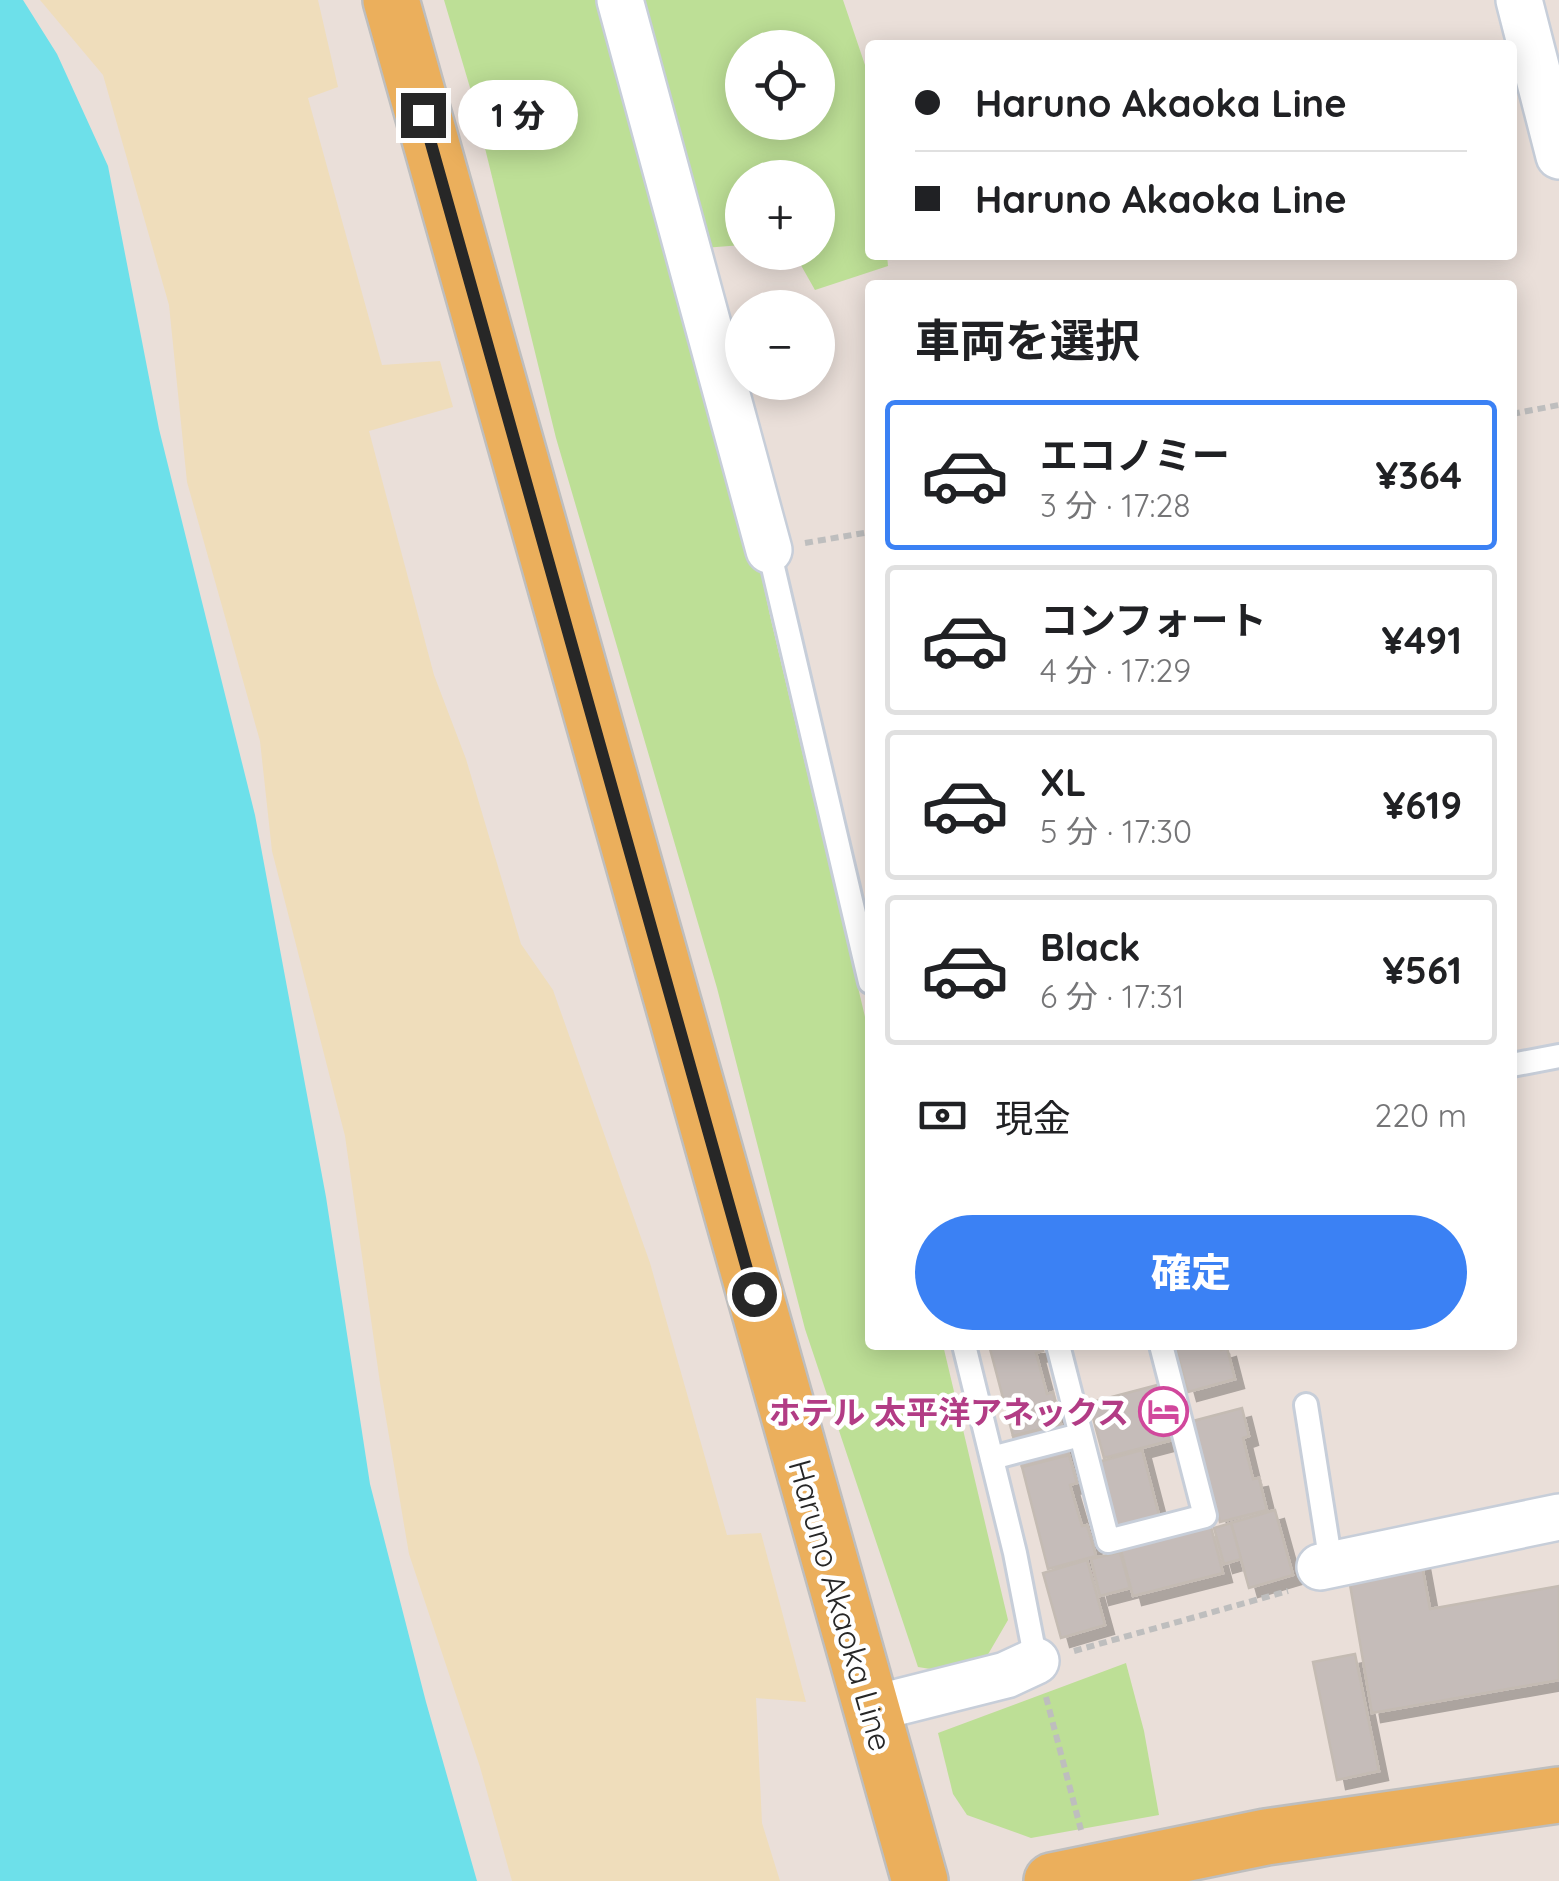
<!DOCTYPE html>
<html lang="ja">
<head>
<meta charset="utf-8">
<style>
  :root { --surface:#fff; --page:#f2f2f2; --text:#202124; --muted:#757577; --line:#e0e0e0; --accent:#3b81f4 }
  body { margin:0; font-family:Quicksand,"Noto Sans JP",sans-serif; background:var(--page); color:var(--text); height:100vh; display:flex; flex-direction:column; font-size:38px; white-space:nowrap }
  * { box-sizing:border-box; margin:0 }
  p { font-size:32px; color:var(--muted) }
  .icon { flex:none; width:55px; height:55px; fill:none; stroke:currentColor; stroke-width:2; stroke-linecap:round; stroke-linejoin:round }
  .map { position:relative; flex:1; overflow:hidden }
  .drawer { position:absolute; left:865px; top:280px; width:652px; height:1070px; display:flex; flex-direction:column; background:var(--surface); border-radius:10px; box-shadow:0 5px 25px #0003 }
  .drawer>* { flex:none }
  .hud { position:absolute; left:865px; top:40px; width:652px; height:220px; border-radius:10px; box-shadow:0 5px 25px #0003; display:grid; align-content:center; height:220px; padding:0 50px; background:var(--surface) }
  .buttons { position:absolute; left:725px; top:30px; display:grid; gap:20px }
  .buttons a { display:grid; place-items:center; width:110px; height:110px; border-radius:50%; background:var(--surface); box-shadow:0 5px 25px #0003; font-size:50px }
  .end { position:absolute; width:45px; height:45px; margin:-22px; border:12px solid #272727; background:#fff; box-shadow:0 0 0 5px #fff }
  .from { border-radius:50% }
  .bubble { position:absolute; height:70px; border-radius:35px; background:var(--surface); box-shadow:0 5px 25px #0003; font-size:32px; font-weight:800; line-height:70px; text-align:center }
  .hud b { display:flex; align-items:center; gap:35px; height:95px; font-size:38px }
  .hud b+b { border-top:2px solid var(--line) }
  .hud i { width:25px; height:25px; background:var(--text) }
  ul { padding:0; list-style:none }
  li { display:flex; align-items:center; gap:30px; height:150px; margin:0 20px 15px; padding:0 30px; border:5px solid var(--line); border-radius:10px }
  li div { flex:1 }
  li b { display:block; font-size:38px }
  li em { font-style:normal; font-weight:800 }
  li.selected { border-color:var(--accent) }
  li>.icon { width:90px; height:90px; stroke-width:1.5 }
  h2 { padding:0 50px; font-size:45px; line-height:120px }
  .pay { display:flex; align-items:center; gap:25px; height:110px; padding:0 50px; font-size:38px }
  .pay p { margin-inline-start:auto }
  .action { display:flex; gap:20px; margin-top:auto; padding:20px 50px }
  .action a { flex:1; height:115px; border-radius:60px; background:var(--accent); color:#fff; font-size:40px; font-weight:800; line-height:115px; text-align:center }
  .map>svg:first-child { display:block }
  .green { fill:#bddf96; fill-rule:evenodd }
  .sand { fill:#efddbb }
  .water { fill:#6de0ea }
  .building { fill:#c5bcb9; stroke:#c4bbb3; stroke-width:2.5; filter:url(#shadow) }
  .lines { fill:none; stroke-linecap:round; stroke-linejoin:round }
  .service-casing { stroke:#c7ced9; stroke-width:28 }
  .minor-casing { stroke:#c7ced9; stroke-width:50 }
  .primary-casing { stroke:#bebebe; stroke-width:60 }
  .path { stroke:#bebebe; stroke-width:6; stroke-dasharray:8 5; stroke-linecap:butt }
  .service { stroke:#fff; stroke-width:22 }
  .minor { stroke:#fff; stroke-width:45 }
  .primary { stroke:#ebaf5c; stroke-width:55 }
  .route { stroke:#272727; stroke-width:12 }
  .labels { text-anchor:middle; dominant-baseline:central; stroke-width:9; stroke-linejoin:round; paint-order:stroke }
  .hotel-label { font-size:32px; font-weight:bold; fill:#b23c85; stroke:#fff; text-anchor:end }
  .street-label { font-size:32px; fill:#272727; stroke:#fff }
</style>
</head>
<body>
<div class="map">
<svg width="1559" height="1881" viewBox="0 0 1559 1881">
  <defs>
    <filter id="shadow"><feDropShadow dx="9" dy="9" stdDeviation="0" flood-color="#0004"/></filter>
  </defs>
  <rect width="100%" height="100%" fill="#eadfd9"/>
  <g class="green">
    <path d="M444,0H843L865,65L870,96V255H887L888,266L815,290L794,253L818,252V178H742V245L691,249L771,620L870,1038V1345H943L1008,1620L983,1663L943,1671L918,1667L805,1329L717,988L556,438L471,91ZM742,48H818V122H742Z"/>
    <polygon points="1126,1663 1144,1731 1159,1815 1031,1838 967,1815 953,1794 938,1733"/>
  </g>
  <polygon class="sand" points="40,0 318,0 338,87 308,98 382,365 440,361 453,407 369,431 434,675 466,759 521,944 553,990 650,1263 727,1535 761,1533 806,1702 756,1698 762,1823 780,1881 512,1881 480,1767 409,1554 380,1383 345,1136 272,851 260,741 187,482 169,305 103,75"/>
  <polygon class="water" points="0,0 23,0 57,54 108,166 159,429 255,815 326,1197 370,1484 426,1702 477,1881 0,1881"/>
  <g class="building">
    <polygon points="989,1345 1041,1345 1043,1351 1036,1353 1047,1394 1053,1392 1061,1424 1013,1436"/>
    <polygon points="1175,1345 1220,1345 1221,1350 1227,1348 1235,1379 1188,1392"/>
    <polygon points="1157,1385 1172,1440 1104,1458 1089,1403"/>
    <polygon points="1242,1408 1249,1436 1243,1438 1253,1479 1259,1478 1267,1510 1220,1522 1193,1421"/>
    <polygon points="1061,1424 1069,1455 1022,1467 1013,1436"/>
    <polygon points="1142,1450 1159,1515 1115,1527 1098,1462"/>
    <polygon points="1069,1455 1077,1483 1070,1485 1082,1526 1087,1525 1096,1556 1048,1569 1022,1467"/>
    <polygon points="1275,1510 1293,1575 1249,1588 1231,1523"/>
    <polygon points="1231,1523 1241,1559 1224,1564 1214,1528"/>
    <polygon points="1211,1527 1223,1573 1133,1596 1121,1550"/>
    <polygon points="1120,1552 1130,1588 1100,1596 1091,1559"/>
    <polygon points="1087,1560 1105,1625 1061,1638 1043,1573"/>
    <polygon points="1421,1560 1430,1609 1559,1586 1559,1680 1372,1713 1348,1573"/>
    <polygon points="1355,1654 1379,1771 1337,1780 1313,1662"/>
  </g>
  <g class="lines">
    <defs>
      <g id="service">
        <polyline points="769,550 870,982"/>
        <polyline points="1512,1065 1559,1056"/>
        <polyline points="964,1345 1015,1553 1036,1661"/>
        <polyline points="1058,1345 1108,1541 1205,1516 1161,1345"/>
        <polyline points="1306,1405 1331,1564"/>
        <polyline points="992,1458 1080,1435"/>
      </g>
      <g id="minor">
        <polyline points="620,0 769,550"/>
        <polyline points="1519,0 1559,156"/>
        <polyline points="1320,1567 1559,1517"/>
        <polyline points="871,1709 1006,1675 1036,1661"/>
      </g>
      <g id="primary">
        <polyline points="391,0 920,1881"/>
        <polyline points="1052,1881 1266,1837 1559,1795"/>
      </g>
    </defs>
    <use href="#service" class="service-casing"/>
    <use href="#minor" class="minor-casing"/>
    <use href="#primary" class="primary-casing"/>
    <g class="path">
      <polyline points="1512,414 1559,405"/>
      <polyline points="805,543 870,532"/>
      <polyline points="1074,1651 1288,1591"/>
      <polyline points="1046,1697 1081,1830"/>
    </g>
    <use href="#service" class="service"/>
    <use href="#minor" class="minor"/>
    <use href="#primary" class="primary"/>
  </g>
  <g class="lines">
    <polyline class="route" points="423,115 754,1294"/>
  </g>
  <defs>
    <symbol id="hotel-ring" viewBox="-11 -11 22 22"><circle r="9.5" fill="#fff" stroke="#d1479c" stroke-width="1.5"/><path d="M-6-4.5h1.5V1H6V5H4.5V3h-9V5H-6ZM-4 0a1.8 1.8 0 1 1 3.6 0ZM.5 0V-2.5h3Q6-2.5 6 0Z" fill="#d1479c"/></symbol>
  </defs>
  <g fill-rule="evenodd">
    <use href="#hotel-ring" x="1136" y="1384" width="55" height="55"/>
  </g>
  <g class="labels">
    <g class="hotel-label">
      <text x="1129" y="1412">ホテル 太平洋アネックス</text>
    </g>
    <g class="street-label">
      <text transform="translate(841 1605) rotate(74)">Haruno Akaoka Line</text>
    </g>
  </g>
</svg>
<div class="buttons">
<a><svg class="icon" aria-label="locate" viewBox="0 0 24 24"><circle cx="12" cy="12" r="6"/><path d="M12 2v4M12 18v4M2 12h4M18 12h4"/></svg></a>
<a>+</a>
<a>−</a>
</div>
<i class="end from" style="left:754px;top:1294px"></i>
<i class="end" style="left:423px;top:115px"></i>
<div class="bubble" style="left:458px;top:80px;width:120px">1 分</div>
<div class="hud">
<b><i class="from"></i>Haruno Akaoka Line</b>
<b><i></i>Haruno Akaoka Line</b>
</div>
<section class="drawer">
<h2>車両を選択</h2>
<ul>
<li class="selected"><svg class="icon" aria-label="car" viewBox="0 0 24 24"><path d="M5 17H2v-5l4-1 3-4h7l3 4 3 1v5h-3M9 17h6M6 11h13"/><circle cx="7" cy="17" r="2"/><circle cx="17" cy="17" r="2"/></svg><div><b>エコノミー</b><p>3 分 · 17:28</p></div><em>¥364</em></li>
<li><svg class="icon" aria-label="car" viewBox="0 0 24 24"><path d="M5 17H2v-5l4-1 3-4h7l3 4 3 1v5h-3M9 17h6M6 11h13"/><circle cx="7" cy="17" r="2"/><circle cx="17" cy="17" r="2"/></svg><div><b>コンフォート</b><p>4 分 · 17:29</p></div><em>¥491</em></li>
<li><svg class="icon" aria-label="car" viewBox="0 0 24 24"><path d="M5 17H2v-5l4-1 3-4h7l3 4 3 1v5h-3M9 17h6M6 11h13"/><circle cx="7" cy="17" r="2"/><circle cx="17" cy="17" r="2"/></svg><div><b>XL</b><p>5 分 · 17:30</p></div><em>¥619</em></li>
<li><svg class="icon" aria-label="car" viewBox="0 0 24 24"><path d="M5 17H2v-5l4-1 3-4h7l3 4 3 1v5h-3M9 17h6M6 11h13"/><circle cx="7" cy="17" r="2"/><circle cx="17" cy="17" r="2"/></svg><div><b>Black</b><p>6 分 · 17:31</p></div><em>¥561</em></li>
</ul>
<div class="pay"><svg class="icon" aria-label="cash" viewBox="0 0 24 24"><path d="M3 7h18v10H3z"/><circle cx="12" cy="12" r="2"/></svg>現金<p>220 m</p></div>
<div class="action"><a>確定</a></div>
</section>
</div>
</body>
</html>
